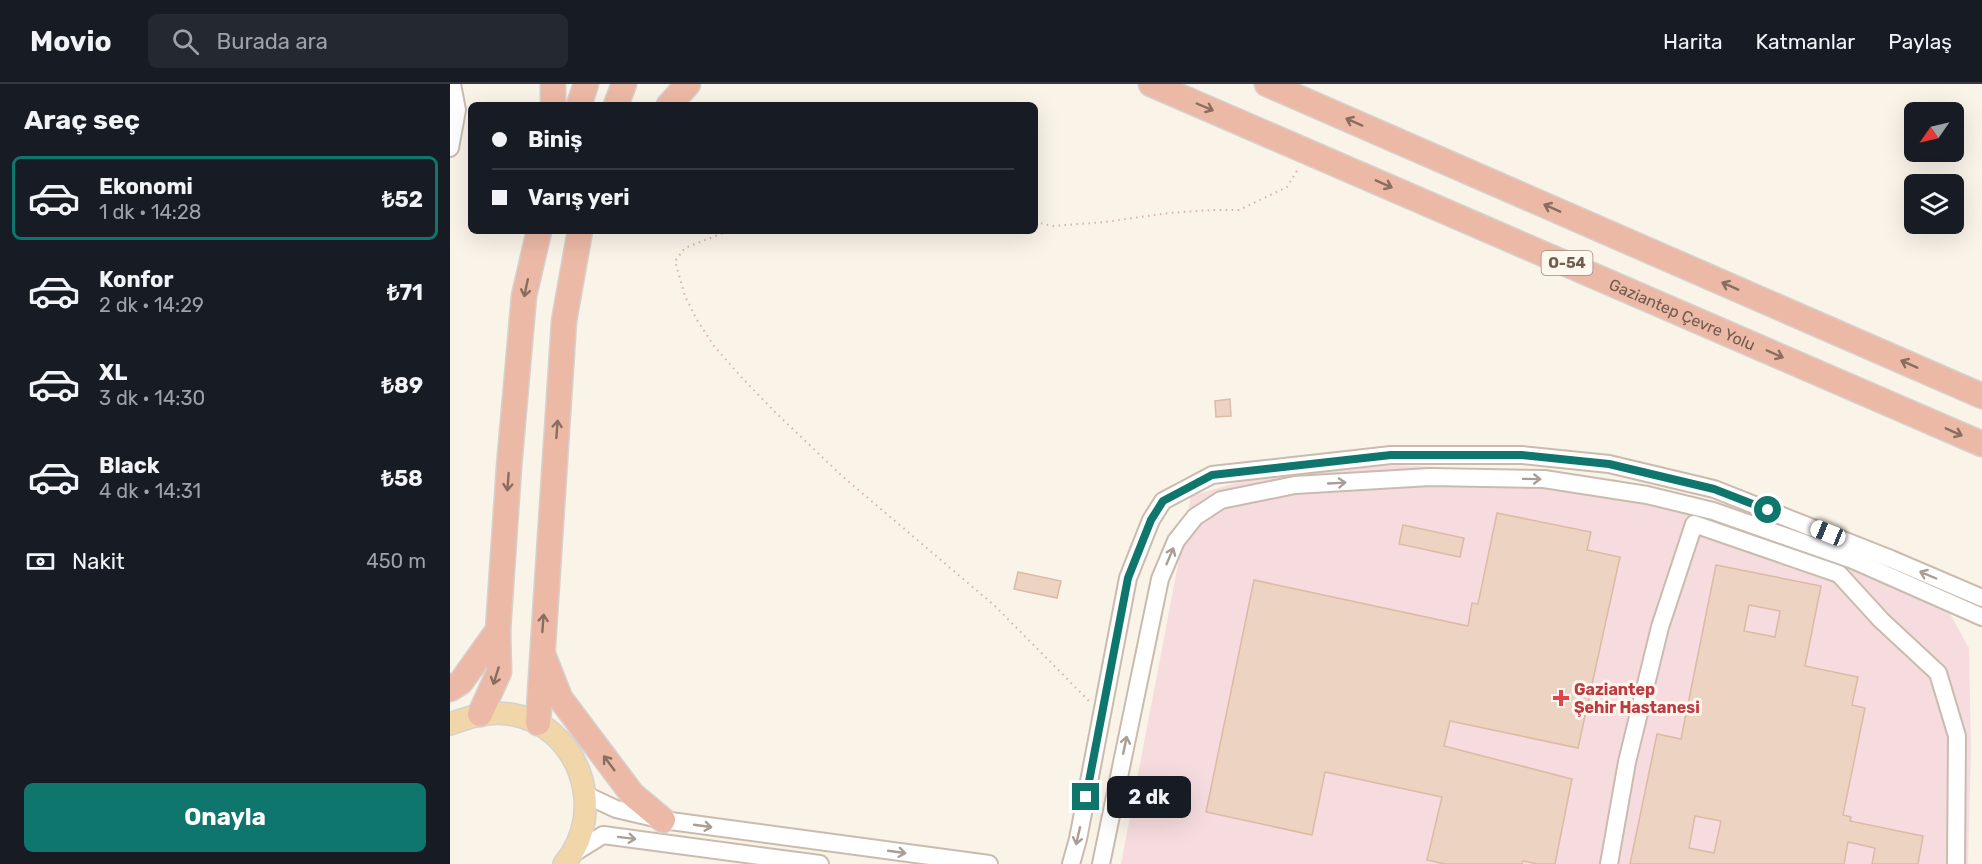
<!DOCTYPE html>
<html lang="tr">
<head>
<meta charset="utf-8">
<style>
  :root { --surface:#171b24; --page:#242831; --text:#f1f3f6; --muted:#9ea1a6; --line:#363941; --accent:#0f766e }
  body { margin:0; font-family:Rubik,sans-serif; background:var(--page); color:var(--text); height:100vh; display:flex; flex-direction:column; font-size:22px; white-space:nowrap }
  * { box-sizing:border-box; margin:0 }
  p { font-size:20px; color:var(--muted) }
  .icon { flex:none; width:33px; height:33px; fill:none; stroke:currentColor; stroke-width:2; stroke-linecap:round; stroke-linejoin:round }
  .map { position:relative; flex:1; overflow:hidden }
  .sheet { display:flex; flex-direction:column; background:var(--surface); width:450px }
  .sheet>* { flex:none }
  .top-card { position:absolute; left:18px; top:18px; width:570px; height:132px; border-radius:9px; box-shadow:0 6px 24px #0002; display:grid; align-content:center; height:132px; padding:0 24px; background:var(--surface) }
  .needle { width:39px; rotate:236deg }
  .controls { position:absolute; left:1454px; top:18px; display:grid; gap:12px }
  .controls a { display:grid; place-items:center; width:60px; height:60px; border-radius:9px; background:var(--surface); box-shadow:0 6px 24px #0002; font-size:30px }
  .end { position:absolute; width:27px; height:27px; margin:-14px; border:8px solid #0f766e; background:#fff; box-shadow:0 0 0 3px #fff }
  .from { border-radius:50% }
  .bubble { position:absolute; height:42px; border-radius:9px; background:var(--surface); box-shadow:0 6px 24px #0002; font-size:20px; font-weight:700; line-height:42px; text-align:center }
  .car { position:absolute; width:18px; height:36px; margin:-18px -9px; border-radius:8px; box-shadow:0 0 4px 2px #0007; background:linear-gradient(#fff 24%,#345 0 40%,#fff 0 76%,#345 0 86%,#fff 0) }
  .top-card b { display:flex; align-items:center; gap:21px; height:57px; font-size:22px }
  .top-card b+b { border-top:2px solid var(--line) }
  .top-card i { width:15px; height:15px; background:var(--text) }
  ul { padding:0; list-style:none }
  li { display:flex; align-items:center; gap:18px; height:84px; margin:0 12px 9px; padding:0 12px; border:3px solid transparent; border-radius:9px }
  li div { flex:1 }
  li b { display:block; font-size:22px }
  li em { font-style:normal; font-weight:700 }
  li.selected { border-color:var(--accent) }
  li>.icon { width:54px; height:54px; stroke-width:1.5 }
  h2 { padding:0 24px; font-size:27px; line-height:72px }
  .pay { display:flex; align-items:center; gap:15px; height:66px; padding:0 24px; font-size:22px }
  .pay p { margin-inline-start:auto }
  .primary-button { display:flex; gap:12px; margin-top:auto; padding:12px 24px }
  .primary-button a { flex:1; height:69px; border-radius:9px; background:var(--accent); color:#fff; font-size:24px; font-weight:700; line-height:69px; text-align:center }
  header { display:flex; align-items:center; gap:36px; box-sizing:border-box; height:84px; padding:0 30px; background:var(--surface); border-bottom:2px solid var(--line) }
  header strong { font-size:28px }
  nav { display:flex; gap:33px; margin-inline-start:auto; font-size:21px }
  .search { width:420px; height:54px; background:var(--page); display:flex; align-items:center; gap:15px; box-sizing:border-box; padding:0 21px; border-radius:9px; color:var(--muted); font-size:22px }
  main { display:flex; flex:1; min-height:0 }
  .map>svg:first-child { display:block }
  .medical { fill:#f6dcdf }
  .building { fill:#ecd3c2; stroke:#dcbaa5; stroke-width:1.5; fill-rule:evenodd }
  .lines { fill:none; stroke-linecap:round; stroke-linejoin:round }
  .minor-casing { stroke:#cabbaf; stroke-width:20 }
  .major-casing { stroke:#d7d1ce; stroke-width:24 }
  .highway-casing { stroke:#d7d1ce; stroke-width:27 }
  .path { stroke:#d1b6a6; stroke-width:2; stroke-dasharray:1.5 4.5; stroke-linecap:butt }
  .minor { stroke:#fff; stroke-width:16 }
  .major { stroke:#f0d6a8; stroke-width:21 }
  .highway { stroke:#ecb9a6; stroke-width:24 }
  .oneway { stroke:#896e60 }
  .oneway2 { stroke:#a99d95 }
  .route { stroke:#0f766e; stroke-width:8 }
  .health-dot { fill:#e0444e; stroke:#fdf7ed; stroke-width:2 }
  .labels { text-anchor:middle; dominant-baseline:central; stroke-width:6; stroke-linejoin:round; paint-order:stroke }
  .shield { fill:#fdf7ed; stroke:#9a8a7e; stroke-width:1.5 }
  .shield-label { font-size:15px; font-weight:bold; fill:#705b4f }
  .street-label { font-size:16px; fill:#705b4f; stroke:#fdf7ed }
  .health-label { font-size:16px; font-weight:bold; fill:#be3a42; stroke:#fdf7ed; text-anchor:start }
</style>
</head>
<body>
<header>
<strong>Movio</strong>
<div class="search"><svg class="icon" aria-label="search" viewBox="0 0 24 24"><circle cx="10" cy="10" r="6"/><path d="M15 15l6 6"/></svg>Burada ara</div>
<nav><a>Harita</a><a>Katmanlar</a><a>Paylaş</a></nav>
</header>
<main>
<section class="sheet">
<h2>Araç seç</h2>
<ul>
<li class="selected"><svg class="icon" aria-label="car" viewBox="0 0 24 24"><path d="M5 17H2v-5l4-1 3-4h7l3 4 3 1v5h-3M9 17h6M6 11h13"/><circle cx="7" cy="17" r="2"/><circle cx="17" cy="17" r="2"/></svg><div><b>Ekonomi</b><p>1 dk · 14:28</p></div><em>₺52</em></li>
<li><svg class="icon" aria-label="car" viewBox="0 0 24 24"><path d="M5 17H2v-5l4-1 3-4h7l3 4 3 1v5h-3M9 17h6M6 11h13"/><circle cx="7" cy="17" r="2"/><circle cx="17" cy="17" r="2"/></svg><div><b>Konfor</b><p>2 dk · 14:29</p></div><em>₺71</em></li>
<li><svg class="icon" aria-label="car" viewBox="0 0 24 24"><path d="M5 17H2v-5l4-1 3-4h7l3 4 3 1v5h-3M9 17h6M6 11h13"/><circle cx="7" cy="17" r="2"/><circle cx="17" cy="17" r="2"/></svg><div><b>XL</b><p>3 dk · 14:30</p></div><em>₺89</em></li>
<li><svg class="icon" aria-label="car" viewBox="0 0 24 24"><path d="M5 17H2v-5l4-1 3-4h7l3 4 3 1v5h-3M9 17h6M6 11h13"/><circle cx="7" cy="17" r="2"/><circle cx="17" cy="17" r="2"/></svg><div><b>Black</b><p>4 dk · 14:31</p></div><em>₺58</em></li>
</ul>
<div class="pay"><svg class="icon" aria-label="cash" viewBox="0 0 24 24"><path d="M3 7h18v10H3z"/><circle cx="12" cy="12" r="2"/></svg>Nakit<p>450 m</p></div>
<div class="primary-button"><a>Onayla</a></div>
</section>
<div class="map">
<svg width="1532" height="780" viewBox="0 0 1532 780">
  <rect width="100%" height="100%" fill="#faf3e8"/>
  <polygon class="medical" points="945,381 1030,385 1128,393 1256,418 1491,514 1519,564 1521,665 1518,780 671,780 741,412 802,394"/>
  <g class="building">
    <polygon points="780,315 781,332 766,333 765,317"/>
    <polygon points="1047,429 1141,448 1137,466 1170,473 1128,664 1000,637 994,662 1122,695 1105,780 1088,780 1073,777 1072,780 995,780 977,776 992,713 875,688 862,751 756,728 804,496 1018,542 1022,519 1028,520"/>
    <polygon points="953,441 1014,454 1010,473 949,460"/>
    <path d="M1266,481L1371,502L1355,582L1408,593L1402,621L1415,624L1393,731L1401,733L1400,737L1473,752L1468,780H1422L1425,764L1398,758L1394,780H1180L1207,650L1231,655ZM1299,521L1330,527L1325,553L1294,547ZM1245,732L1271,737L1264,769L1239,764Z"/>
    <polygon points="568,488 611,497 607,514 564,505"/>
  </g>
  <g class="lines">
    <defs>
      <g id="minor">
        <polyline points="0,64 7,26 2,0"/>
        <polyline points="136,711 166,725 213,736 539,780"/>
        <polyline points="124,769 153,751 370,780"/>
        <polyline points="621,780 628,755 678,494 701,436 713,417 762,391 941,371 1072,371 1159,380 1264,405 1441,475 1532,514"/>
        <polyline points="651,780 710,495 726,457 745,433 771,416 845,401 980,393 1094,395 1197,411 1263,427 1403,476 1532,533"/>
        <polyline points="1159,780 1177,678 1210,543 1244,440 1389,490 1431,536 1488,589 1507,652 1506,780"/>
      </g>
      <path id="major" d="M0,640C19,633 38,627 59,630C129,640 159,727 114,780"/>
      <g id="highway">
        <path id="s1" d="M701,0L1532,360"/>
        <polyline points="817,0 1532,312"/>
        <polyline points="103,21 103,0"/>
        <polyline points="129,21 136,0"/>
        <polyline points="166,21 174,0"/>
        <polyline points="219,21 238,0"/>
        <polyline points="94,573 110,614 182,710 213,736"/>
        <polyline points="0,605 11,598 48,546"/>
        <polyline points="30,630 49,588 48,546 59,383 74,212 89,147"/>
        <polyline points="88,639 114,237 130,147"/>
      </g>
    </defs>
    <use href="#minor" class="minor-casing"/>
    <use href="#major" class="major-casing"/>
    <use href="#highway" class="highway-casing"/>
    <g class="path">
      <polyline points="585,138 603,142 655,138 719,129 762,126 789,126 837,103 848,85"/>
      <polyline points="278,147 235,164 225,177 235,212 247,236 264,262 294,296 326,329 392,392 545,522 640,618"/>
    </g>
    <use href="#minor" class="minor"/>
    <use href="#major" class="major"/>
    <use href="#highway" class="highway"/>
  </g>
  <defs><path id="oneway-shaft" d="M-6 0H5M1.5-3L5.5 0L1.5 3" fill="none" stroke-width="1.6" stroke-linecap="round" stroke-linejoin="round" transform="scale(1.5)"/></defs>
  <g class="oneway">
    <use href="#oneway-shaft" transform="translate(755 23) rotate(23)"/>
    <use href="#oneway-shaft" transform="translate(904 38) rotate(-156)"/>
    <use href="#oneway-shaft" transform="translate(934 100) rotate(24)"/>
    <use href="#oneway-shaft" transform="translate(1102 124) rotate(-156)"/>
    <use href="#oneway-shaft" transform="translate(1280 202) rotate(-156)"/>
    <use href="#oneway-shaft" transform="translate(76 204) rotate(102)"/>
    <use href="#oneway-shaft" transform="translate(1325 270) rotate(24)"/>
    <use href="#oneway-shaft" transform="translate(1459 280) rotate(-156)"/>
    <use href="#oneway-shaft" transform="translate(107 345) rotate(-86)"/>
    <use href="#oneway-shaft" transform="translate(1504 348) rotate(24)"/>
    <use href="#oneway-shaft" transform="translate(58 398) rotate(94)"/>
    <use href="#oneway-shaft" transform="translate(93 539) rotate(-86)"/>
    <use href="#oneway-shaft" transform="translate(46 592) rotate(107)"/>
    <use href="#oneway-shaft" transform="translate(159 679) rotate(-127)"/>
  </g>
  <g class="oneway2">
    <use href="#oneway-shaft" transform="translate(1082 395) rotate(1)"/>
    <use href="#oneway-shaft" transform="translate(887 399) rotate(-3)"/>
    <use href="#oneway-shaft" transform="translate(720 472) rotate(-67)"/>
    <use href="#oneway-shaft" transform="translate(1478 491) rotate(-157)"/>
    <use href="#oneway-shaft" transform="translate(675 661) rotate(-78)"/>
    <use href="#oneway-shaft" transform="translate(253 742) rotate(8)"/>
    <use href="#oneway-shaft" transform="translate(628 752) rotate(103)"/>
    <use href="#oneway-shaft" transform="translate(177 754) rotate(7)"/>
    <use href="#oneway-shaft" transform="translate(447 768) rotate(8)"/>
  </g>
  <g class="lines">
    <polyline class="route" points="636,713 678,494 701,436 713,417 762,391 941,371 1072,371 1159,380 1264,405 1318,426"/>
  </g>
  <path class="health-dot" d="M1108 605h6v6h6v6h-6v6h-6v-6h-6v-6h6z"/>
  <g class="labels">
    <rect class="shield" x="1091.5" y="167" width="51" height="24" rx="4.5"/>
    <g class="shield-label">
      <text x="1117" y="179">O-54</text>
    </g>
    <g class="street-label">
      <text stroke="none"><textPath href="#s1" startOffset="579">Gaziantep Çevre Yolu</textPath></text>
    </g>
    <g class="health-label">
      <text x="1124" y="605">Gaziantep<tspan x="1124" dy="18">Şehir Hastanesi</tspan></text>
    </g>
  </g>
</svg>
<div class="controls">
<a><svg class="needle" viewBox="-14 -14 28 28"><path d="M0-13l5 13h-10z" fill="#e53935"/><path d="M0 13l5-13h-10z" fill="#9ea1a6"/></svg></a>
<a><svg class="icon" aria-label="layers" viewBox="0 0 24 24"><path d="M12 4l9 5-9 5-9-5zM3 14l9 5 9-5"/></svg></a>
</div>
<i class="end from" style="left:1318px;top:426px"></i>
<i class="end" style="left:636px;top:713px"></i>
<div class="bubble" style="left:657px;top:692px;width:84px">2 dk</div>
<i class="car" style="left:1378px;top:449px;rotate:292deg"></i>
<div class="top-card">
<b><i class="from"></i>Biniş</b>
<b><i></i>Varış yeri</b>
</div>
</div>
</main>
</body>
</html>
